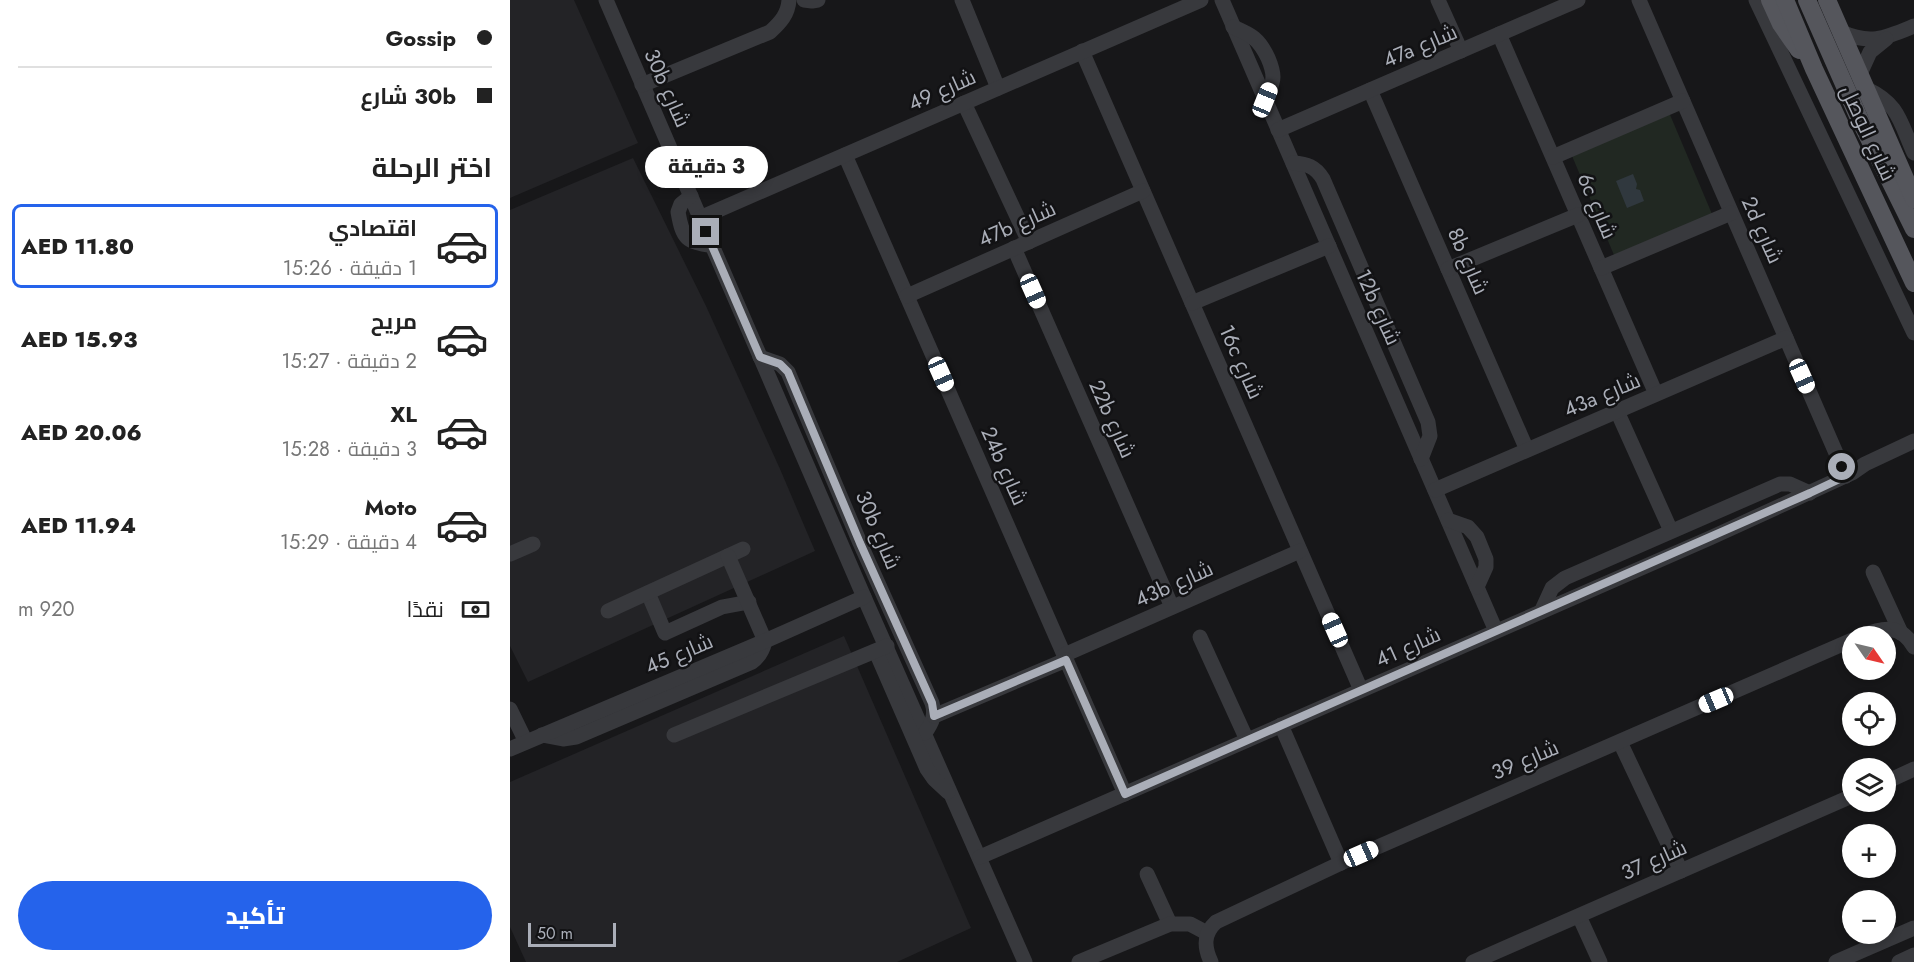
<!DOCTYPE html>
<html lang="ar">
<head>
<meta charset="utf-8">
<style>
  :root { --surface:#fff; --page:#f6f6f6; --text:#222; --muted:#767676; --line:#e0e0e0; --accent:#2563eb }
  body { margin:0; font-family:Jost,Cairo,sans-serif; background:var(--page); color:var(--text); direction:rtl; height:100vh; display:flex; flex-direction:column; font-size:22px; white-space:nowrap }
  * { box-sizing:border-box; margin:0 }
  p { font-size:20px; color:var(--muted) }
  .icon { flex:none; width:33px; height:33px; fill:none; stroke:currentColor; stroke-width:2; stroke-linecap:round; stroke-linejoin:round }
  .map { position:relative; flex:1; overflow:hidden; direction:ltr }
  .drawer { display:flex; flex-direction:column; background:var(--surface); width:510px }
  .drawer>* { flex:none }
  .hud { display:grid; align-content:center; height:132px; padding:0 18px; background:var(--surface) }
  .needle { width:39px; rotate:124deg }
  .buttons { position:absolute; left:1332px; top:626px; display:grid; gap:12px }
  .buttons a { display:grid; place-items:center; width:54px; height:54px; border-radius:50%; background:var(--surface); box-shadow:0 3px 9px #0003; font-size:30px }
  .scale { position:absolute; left:18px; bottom:15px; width:88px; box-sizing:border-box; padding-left:6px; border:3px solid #aaaeb8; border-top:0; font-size:16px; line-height:21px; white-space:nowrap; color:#aaaeb8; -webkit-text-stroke:4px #121214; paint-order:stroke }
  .end { position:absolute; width:27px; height:27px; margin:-14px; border:8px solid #aaaeb8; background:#111; box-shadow:0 0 0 3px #111 }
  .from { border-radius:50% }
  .bubble { position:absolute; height:42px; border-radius:21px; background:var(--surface); box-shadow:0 3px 9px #0003; font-size:20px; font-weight:800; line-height:42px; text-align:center; direction:rtl }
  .car { position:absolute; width:18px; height:36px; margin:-18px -9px; border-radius:8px; box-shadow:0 0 4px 2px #0007; background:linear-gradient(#fff 24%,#345 0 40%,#fff 0 76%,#345 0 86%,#fff 0) }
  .hud b { display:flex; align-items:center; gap:21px; height:57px; font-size:22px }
  .hud b+b { border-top:2px solid var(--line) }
  .hud i { width:15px; height:15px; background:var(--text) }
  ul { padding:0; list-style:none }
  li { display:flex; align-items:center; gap:18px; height:84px; margin:0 12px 9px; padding:0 6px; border:3px solid transparent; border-radius:9px }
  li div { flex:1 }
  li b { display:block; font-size:22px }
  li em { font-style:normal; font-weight:800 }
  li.selected { border-color:var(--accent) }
  li>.icon { width:54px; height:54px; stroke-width:1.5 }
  h2 { padding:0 18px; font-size:27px; line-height:72px }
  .pay { display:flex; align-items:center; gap:15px; height:66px; padding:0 18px; font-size:22px }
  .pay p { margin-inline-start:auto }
  .primary-button { display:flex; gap:12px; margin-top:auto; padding:12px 18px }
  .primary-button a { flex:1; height:69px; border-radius:36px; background:var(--accent); color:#fff; font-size:24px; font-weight:800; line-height:69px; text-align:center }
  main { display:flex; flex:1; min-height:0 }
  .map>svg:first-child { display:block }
  .built { fill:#232326 }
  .green { fill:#212822 }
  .water { fill:#30383e }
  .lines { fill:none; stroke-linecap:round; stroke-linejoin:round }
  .minor { stroke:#38393d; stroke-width:15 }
  .major { stroke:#55565c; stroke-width:18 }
  .route { stroke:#aaaeb8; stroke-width:8 }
  .labels { text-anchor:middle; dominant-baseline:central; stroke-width:5; stroke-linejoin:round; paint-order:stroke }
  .street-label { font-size:21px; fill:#aaaeb8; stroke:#121214 }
</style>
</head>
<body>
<main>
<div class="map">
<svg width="1404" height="962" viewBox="0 0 1404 962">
  <rect width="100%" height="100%" fill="#171719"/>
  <g class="built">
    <polygon points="0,0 64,0 128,143 0,198"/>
    <polygon points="123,158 196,306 270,469 305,551 18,682 0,646 0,210"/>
    <polygon points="334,636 461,928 387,962 16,962 0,927 0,782"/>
  </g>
  <polygon class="green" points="1158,110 1202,214 1104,255 1062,156"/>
  <polygon class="water" points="1123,174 1127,184 1126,189 1130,190 1134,201 1117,208 1106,181"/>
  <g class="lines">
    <g class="minor">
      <polyline points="96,0 354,597 515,962"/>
      <polyline points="294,0 302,1 308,0"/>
      <polyline points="452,0 488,88"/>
      <polyline points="712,0 986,631"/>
      <polyline points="928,0 951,51"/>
      <polyline points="1129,0 1336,476"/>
      <polyline points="1246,0 1404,333"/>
      <path d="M723,27C742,35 749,39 758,58C761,65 763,70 763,77C763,85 758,93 755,100"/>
      <path d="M1331,32C1361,45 1375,38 1404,26"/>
      <polyline points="989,34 1146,394"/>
      <polyline points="572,51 851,690"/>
      <polyline points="1350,74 1360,52 1376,39"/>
      <path d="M132,85L260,32C271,22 278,14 279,0"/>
      <path d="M1357,89C1389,104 1390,122 1404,153"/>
      <polyline points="860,90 1017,450"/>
      <polyline points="454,103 519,242"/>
      <polyline points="768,130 1068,0"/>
      <polyline points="335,155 615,794"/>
      <polyline points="1043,157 1173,101"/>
      <path d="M783,163C797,164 805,166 813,179L918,422L920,436L911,459"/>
      <path d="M181,196L171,204L168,212C173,240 176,241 203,246"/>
      <polyline points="190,218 691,0"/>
      <polyline points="504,248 662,607"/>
      <polyline points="1091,268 1221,213"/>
      <polyline points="938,269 1068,215"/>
      <polyline points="397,296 633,191"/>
      <polyline points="682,303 819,246"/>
      <path d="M250,357L270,364L278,372L350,543L422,703C426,715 422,723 415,733"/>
      <polyline points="1107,411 1161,531"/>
      <polyline points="925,490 1276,338"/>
      <polyline points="938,520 958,527 967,537 976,559 976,567 967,587"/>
      <polyline points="0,554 23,544"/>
      <polyline points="1363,572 1391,633"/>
      <polyline points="138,593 155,633 212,607 239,602"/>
      <polyline points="98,611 233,549"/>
      <polyline points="1031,612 1042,588 1055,578 1270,484 1280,484 1300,493"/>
      <path d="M1352,636C1373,627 1391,624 1404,647"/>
      <polyline points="690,637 737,740"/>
      <polyline points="366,652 417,769 424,779 438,792"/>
      <polyline points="554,655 790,551"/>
      <polyline points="0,709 16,742"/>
      <polyline points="424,716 556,660"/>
      <polyline points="771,725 831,863"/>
      <path d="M32,735L53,739L66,737L242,662C250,656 253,650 255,641L218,556"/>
      <polyline points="164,735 377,646"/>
      <polyline points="1110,742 1171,871"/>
      <polyline points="0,749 255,641 354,597"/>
      <polyline points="1376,782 1404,769"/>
      <polyline points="470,857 1200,538 1342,473 1355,464 1404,441"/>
      <polyline points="637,874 660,924"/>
      <polyline points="1069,916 1090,962"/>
      <polyline points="569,962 660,924 680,924 697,933"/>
      <path d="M701,962C694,947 693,934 706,922L831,863L1342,640"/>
      <polyline points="963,962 1342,796"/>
      <polyline points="1326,962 1404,928"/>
      <polyline points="1389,962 1404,955"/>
    </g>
    <g class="major">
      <polyline points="1260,0 1271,24 1289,50"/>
      <polyline points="1275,0 1304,69 1404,283"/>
      <polyline points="1297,0 1349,118 1404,229"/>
      <polyline points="1317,0 1404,199"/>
    </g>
  </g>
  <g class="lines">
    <polyline class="route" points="196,232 250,357 270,364 278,372 350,543 422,703 424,716 556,660 615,794 1300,493 1336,476 1332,467"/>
  </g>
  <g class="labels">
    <g class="street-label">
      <text transform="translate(910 46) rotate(-23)">47a شارع</text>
      <text transform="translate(157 88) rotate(66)">30b شارع</text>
      <text transform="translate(432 90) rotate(-24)">شارع 49</text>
      <text transform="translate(1358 133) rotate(65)">شارع الوصل</text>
      <text transform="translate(1087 206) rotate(67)">6c شارع</text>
      <text transform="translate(507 224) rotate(-24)">47b شارع</text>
      <text transform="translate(1252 230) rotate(66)">2d شارع</text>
      <text transform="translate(958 261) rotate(66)">8b شارع</text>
      <text transform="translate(868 307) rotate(66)">12b شارع</text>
      <text transform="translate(731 362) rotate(66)">16c شارع</text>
      <text transform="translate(1092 395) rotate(-23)">43a شارع</text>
      <text transform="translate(602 419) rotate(66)">22b شارع</text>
      <text transform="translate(494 466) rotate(66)">24b شارع</text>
      <text transform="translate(368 530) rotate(67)">30b شارع</text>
      <text transform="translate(664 584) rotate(-24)">43b شارع</text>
      <text transform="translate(898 647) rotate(-24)">شارع 41</text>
      <text transform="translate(169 654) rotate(-23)">شارع 45</text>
      <text transform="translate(1015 760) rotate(-23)">شارع 39</text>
      <text transform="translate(1144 860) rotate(-24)">شارع 37</text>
    </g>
  </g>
</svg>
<div class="buttons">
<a><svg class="needle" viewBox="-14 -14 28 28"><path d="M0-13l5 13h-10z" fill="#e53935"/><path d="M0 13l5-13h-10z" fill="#767676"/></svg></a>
<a><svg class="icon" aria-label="locate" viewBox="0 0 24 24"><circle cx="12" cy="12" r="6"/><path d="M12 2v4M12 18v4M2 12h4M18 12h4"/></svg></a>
<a><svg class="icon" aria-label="layers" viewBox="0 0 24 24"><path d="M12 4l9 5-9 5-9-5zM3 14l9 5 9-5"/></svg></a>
<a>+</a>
<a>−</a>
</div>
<div class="scale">50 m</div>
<i class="end from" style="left:1332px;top:467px"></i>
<i class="end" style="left:196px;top:232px"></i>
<div class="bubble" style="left:135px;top:146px;width:123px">3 دقيقة</div>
<i class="car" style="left:755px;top:100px;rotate:22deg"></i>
<i class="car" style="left:523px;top:291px;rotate:156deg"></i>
<i class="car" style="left:431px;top:374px;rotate:156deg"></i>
<i class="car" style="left:1292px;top:376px;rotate:156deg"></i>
<i class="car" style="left:825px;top:630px;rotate:336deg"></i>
<i class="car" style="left:1206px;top:700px;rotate:247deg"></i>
<i class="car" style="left:851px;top:854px;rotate:66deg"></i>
</div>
<section class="drawer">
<div class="hud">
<b><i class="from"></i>Gossip</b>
<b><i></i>30b شارع</b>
</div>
<h2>اختر الرحلة</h2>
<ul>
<li class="selected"><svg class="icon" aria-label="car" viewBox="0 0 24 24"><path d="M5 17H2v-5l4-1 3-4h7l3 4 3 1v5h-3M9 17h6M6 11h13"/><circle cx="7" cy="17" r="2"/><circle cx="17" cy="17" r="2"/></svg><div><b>اقتصادي</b><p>1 دقيقة · 15:26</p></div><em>AED 11.80</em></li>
<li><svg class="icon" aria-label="car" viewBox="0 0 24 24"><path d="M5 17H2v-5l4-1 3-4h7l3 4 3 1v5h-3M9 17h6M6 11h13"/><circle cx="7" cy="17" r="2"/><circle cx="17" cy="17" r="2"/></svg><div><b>مريح</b><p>2 دقيقة · 15:27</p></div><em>AED 15.93</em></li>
<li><svg class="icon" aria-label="car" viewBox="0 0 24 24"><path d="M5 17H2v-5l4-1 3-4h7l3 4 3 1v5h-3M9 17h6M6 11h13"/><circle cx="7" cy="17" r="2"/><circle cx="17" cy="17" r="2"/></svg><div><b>XL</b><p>3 دقيقة · 15:28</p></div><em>AED 20.06</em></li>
<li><svg class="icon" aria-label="car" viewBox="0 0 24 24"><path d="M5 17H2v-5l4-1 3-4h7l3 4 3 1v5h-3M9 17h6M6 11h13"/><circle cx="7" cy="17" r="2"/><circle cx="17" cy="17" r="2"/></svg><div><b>Moto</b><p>4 دقيقة · 15:29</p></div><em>AED 11.94</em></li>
</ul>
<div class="pay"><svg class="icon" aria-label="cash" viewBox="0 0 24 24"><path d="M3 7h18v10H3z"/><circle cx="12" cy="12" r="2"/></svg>نقدًا<p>920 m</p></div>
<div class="primary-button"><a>تأكيد</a></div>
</section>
</main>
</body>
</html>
